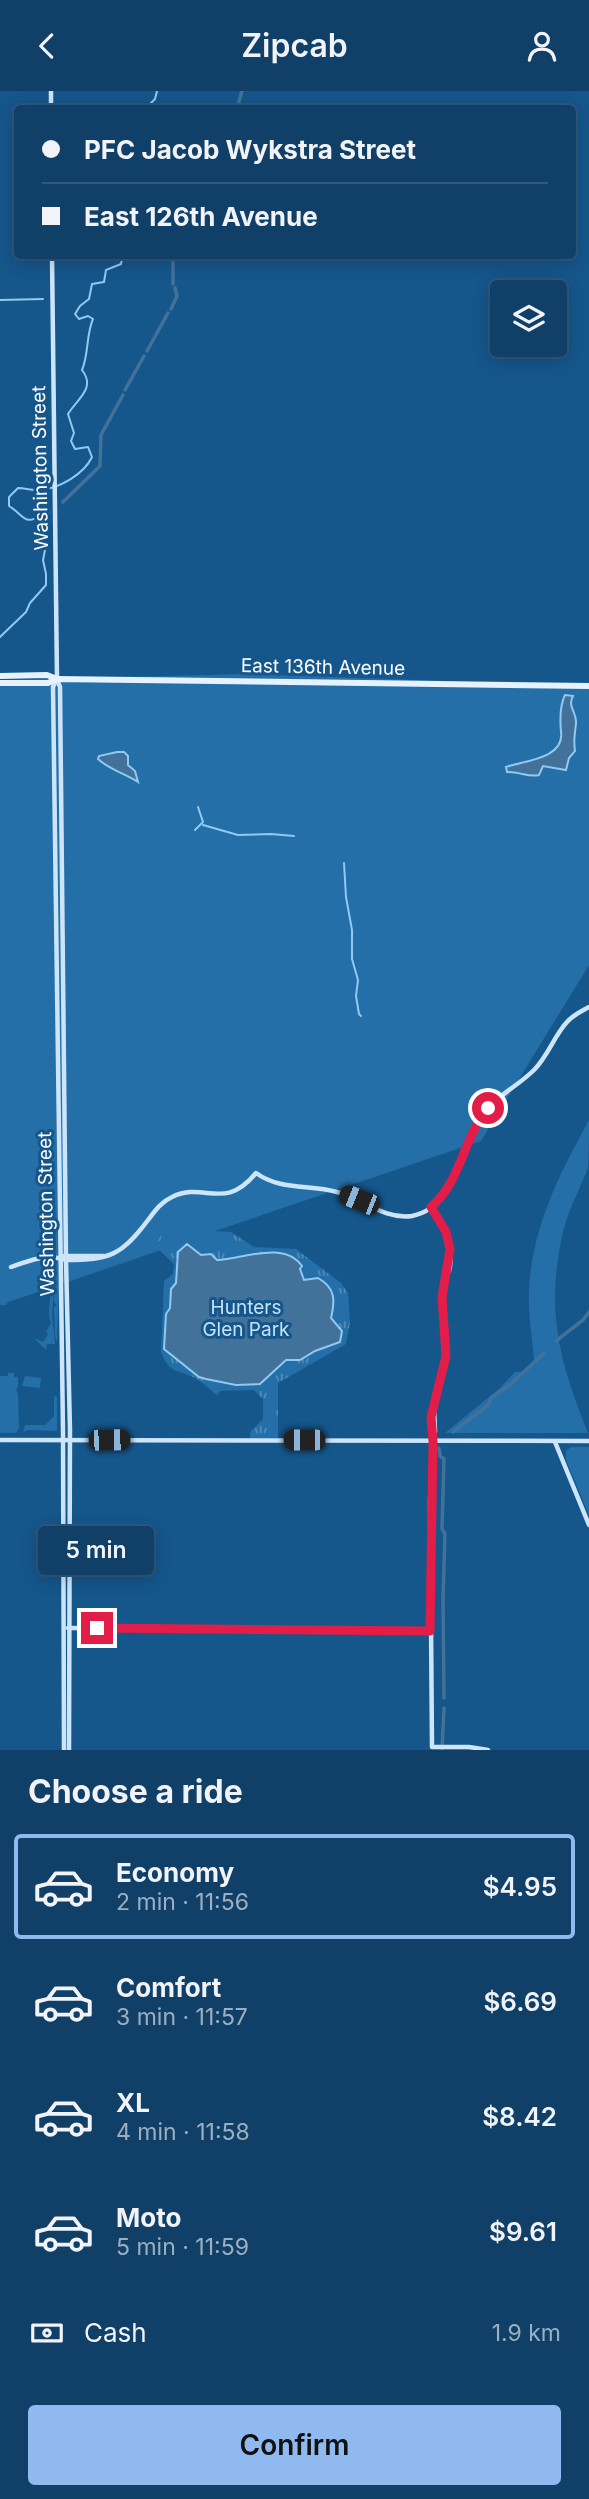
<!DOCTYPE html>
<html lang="en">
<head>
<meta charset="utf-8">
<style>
  :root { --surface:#104068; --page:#1e4b71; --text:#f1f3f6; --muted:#9cafc0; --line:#30597c; --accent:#90b9f0 }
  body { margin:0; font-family:Inter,sans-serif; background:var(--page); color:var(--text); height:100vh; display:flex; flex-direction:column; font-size:26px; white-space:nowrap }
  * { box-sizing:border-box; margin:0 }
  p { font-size:23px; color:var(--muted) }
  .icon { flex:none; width:38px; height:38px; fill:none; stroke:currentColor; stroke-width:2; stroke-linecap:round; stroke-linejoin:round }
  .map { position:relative; height:1659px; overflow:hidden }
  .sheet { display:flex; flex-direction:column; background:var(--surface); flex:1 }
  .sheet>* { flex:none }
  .top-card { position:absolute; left:14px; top:14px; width:562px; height:154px; border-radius:7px; box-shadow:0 4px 18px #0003,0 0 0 2px var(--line); display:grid; align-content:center; height:154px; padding:0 28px; background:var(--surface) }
  .buttons { position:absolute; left:490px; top:189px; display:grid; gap:14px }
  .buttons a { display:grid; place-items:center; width:77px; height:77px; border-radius:7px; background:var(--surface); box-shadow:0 4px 18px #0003,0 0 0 2px var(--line); font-size:35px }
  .end { position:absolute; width:32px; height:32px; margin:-16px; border:9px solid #e11d48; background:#fff; box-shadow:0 0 0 4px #fff }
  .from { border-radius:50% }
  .bubble { position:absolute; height:49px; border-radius:7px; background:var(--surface); box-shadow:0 4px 18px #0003,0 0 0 2px var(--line); font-size:23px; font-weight:600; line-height:49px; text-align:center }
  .car { position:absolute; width:21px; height:42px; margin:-21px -10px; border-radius:9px; box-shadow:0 0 5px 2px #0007; background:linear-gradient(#222 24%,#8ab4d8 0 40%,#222 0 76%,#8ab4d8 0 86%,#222 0) }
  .top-card b { display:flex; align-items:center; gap:24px; height:66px; font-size:26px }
  .top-card b+b { border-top:2px solid var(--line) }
  .top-card i { width:18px; height:18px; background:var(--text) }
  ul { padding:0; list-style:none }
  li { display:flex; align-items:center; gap:21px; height:105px; margin:0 14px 10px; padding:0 14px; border:4px solid transparent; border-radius:7px }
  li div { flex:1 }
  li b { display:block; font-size:26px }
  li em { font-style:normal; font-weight:600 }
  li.active { border-color:var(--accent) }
  li>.icon { width:63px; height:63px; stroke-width:1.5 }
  h2 { padding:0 28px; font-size:32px; line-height:84px }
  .pay { display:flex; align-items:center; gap:18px; height:77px; padding:0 28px; font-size:26px }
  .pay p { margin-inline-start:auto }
  .button { display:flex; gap:14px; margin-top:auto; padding:14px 28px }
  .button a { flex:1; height:80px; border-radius:7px; background:var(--accent); color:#111; font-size:28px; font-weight:600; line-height:80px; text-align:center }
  header { display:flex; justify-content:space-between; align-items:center; height:91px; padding:0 28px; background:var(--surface); font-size:32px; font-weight:600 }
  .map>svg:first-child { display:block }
  .green { fill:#256fa8 }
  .park { fill:url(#park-tufts) }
  .water { fill:#427299; stroke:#90c9f2; stroke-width:2 }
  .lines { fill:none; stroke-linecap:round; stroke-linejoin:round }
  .stream { stroke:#90c9f2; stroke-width:2 }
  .canal { stroke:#427299; stroke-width:3.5 }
  .secondary { stroke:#cce5fb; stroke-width:4.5 }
  .primary { stroke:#e6f3ff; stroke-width:6 }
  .route { stroke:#e11d48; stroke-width:9 }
  .labels { text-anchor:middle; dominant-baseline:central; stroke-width:6; stroke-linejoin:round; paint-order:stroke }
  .street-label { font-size:19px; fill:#fff; stroke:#15568b }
  .park-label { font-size:19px; fill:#c4e3fb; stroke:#15568b }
</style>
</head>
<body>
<header><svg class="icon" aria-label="back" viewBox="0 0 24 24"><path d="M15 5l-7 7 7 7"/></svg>Zipcab<svg class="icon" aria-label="person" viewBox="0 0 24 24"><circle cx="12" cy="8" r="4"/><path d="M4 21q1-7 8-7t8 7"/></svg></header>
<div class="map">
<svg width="589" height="1659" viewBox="0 0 589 1659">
  <defs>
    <pattern id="park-tufts" width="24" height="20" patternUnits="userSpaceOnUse" patternTransform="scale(1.75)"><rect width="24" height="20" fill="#256fa8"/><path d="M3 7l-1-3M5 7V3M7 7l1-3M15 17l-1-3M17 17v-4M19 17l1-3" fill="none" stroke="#518cb9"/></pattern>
  </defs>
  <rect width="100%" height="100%" fill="#15568b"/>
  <g class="green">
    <path d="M248,583L589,595V874L481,1050L215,1140L217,1161H201L187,1150L59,1194L57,1251L55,1245L54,1216L57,1214L54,1211V1195L52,1225L55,1253H47L46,1259L34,1247L43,1251L48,1243L46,1241L51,1232C46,1222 52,1208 50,1197L8,1211L6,1214H0V589Z"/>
    <path d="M589,1029C589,1043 589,1064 588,1077C580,1097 570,1116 564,1137C545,1217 558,1267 588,1342H445L500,1297L515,1281H522L534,1269C532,1245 528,1222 529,1199C532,1136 560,1082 589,1029Z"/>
    <polygon points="8,1282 14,1282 14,1286 18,1286 18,1296 16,1298 18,1304 19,1337 16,1342 0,1342 0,1285 8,1285"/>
    <polygon points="25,1285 41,1287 40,1297 22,1295"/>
    <polygon points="54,1305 57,1306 57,1340 28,1339 23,1341 25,1334 45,1334 54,1325"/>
    <polygon points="571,1356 589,1356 589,1424 566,1369 566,1360"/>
  </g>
  <path class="park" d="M215,1140L231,1141L254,1156L296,1158L341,1192L348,1202L350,1231L346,1253L278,1292V1348H250V1341L263,1328V1308L254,1299L219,1300L217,1304C210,1299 203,1291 195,1287C177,1278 169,1283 161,1261L164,1190L173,1183L174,1173L154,1154L164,1141L177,1152L185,1149C200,1158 197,1161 216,1161Z"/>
  <g class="water">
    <path d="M565,604L573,605C567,616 577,621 576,632C575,645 573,647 575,660L569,667L566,679L543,675L539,684C530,687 518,680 507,681L506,676C522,670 565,668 561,641C560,630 560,614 565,604Z"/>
    <path d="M117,661H124L128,665V674L135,680L138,691C124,682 110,679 98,668L99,665Z"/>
    <path d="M187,1153L201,1164L211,1163L217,1169C243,1168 284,1149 302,1175L300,1178L304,1189L318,1187C336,1197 335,1210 331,1227L342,1240L340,1251L315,1260L300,1269H286L260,1293L236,1294L206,1288L199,1286L164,1258L166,1223L170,1217L171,1198L176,1192L178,1161Z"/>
  </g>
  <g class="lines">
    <g class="stream">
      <polyline points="145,18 155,8 157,0"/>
      <polyline points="0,209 43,208"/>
      <path d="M0,546L26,521L30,512L46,494V483L43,469L46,454L47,427L41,424C24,436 23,423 9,415V406L18,397C26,397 34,400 41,399C60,397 84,383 92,366L88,356L75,358L71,350L74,342L68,323C78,307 96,297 82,279C89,262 86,244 93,228L88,225L79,228L75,223L80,215L89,208L92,193L104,191L106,179L121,173L122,168L120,164"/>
      <polyline points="203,734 238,744 271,743 294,745"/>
      <polyline points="195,739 203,731 198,716"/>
      <polyline points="344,772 346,806 352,839 352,868 358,889 356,905 359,923 361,925"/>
    </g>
    <g class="canal">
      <polyline points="237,18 242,0"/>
      <polyline points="173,193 173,164"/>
      <polyline points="171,218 177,205 175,197"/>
      <polyline points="147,260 168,222"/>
      <polyline points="125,299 144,265"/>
      <polyline points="63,411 100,375 101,344 123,304"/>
      <polyline points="47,427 49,421"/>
      <polyline points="556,1250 583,1229 589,1221"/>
      <polyline points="453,1341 488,1314 491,1307 512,1292 544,1262"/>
      <polyline points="439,1357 440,1365 444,1368 442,1438 445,1443 443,1508 444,1607"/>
      <polyline points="442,1659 444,1617"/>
    </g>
    <g class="secondary">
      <polyline points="51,0 51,18"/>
      <polyline points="52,164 57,588 60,596 66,1169 70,1339 69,1659"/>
      <polyline points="56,590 53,596 63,1341 64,1659"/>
      <path d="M431,1117C444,1137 455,1156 449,1180"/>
      <polyline points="64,1165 104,1165"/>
      <path d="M11,1176C28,1170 48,1162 66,1169C110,1169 122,1164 148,1129C155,1120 161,1111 172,1106C205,1090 224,1121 256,1082C281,1100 309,1093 337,1101C362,1108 385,1129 412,1125C458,1116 459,1055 482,1024C496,1005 518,995 534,979C548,965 554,945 567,931C573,924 582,920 589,916"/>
      <polyline points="434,1317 435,1340 432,1357 430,1410 432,1656 469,1656 488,1659"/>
      <polyline points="0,1349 589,1350"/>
      <polyline points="432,1349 431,1326 446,1265 442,1206 450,1158"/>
      <polyline points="555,1351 589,1434"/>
      <polyline points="68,1537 430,1540"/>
    </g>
    <g class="primary">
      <polyline points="0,585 47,584 57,588"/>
      <polyline points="0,592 48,592 57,588 589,595"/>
    </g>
  </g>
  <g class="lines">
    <path class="route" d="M97,1537L430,1540L433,1350L431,1326L446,1265L442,1206L450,1158L446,1141L431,1116C461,1091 463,1047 488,1017"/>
  </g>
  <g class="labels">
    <g class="street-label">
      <text transform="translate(40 377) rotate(-91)">Washington Street</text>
      <text transform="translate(323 576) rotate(1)">East 136th Avenue</text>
      <text transform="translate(46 1123) rotate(-91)">Washington Street</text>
    </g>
    <g class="park-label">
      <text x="246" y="1216">Hunters<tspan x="246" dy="22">Glen Park</tspan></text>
    </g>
  </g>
</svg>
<div class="buttons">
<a><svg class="icon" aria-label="layers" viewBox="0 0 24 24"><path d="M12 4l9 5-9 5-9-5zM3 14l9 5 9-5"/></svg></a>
</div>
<i class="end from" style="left:488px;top:1017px"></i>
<i class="end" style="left:97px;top:1537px"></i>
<div class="bubble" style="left:38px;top:1435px;width:116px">5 min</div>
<i class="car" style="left:359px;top:1109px;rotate:292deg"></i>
<i class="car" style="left:109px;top:1349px;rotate:89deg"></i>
<i class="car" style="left:304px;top:1349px;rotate:270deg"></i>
<div class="top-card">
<b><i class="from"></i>PFC Jacob Wykstra Street</b>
<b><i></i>East 126th Avenue</b>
</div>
</div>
<section class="sheet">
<h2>Choose a ride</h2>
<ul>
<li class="active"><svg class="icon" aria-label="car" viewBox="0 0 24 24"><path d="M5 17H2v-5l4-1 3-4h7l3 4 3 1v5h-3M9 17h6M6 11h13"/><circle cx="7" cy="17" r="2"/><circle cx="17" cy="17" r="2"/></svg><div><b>Economy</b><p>2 min · 11:56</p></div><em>$4.95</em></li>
<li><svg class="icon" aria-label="car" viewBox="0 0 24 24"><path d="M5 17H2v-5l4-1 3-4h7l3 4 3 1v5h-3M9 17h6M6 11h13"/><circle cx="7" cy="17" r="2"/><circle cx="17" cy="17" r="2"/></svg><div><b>Comfort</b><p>3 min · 11:57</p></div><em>$6.69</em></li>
<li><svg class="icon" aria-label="car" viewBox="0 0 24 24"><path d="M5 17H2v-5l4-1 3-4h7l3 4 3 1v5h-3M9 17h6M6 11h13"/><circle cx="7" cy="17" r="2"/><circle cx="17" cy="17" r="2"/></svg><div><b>XL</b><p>4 min · 11:58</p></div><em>$8.42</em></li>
<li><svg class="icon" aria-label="car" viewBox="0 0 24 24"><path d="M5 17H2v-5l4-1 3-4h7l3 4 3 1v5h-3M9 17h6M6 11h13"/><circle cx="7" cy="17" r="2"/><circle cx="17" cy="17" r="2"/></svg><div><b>Moto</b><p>5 min · 11:59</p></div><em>$9.61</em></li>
</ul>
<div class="pay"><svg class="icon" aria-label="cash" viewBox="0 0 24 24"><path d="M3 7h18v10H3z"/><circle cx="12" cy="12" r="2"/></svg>Cash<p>1.9 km</p></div>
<div class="button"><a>Confirm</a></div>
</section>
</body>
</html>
